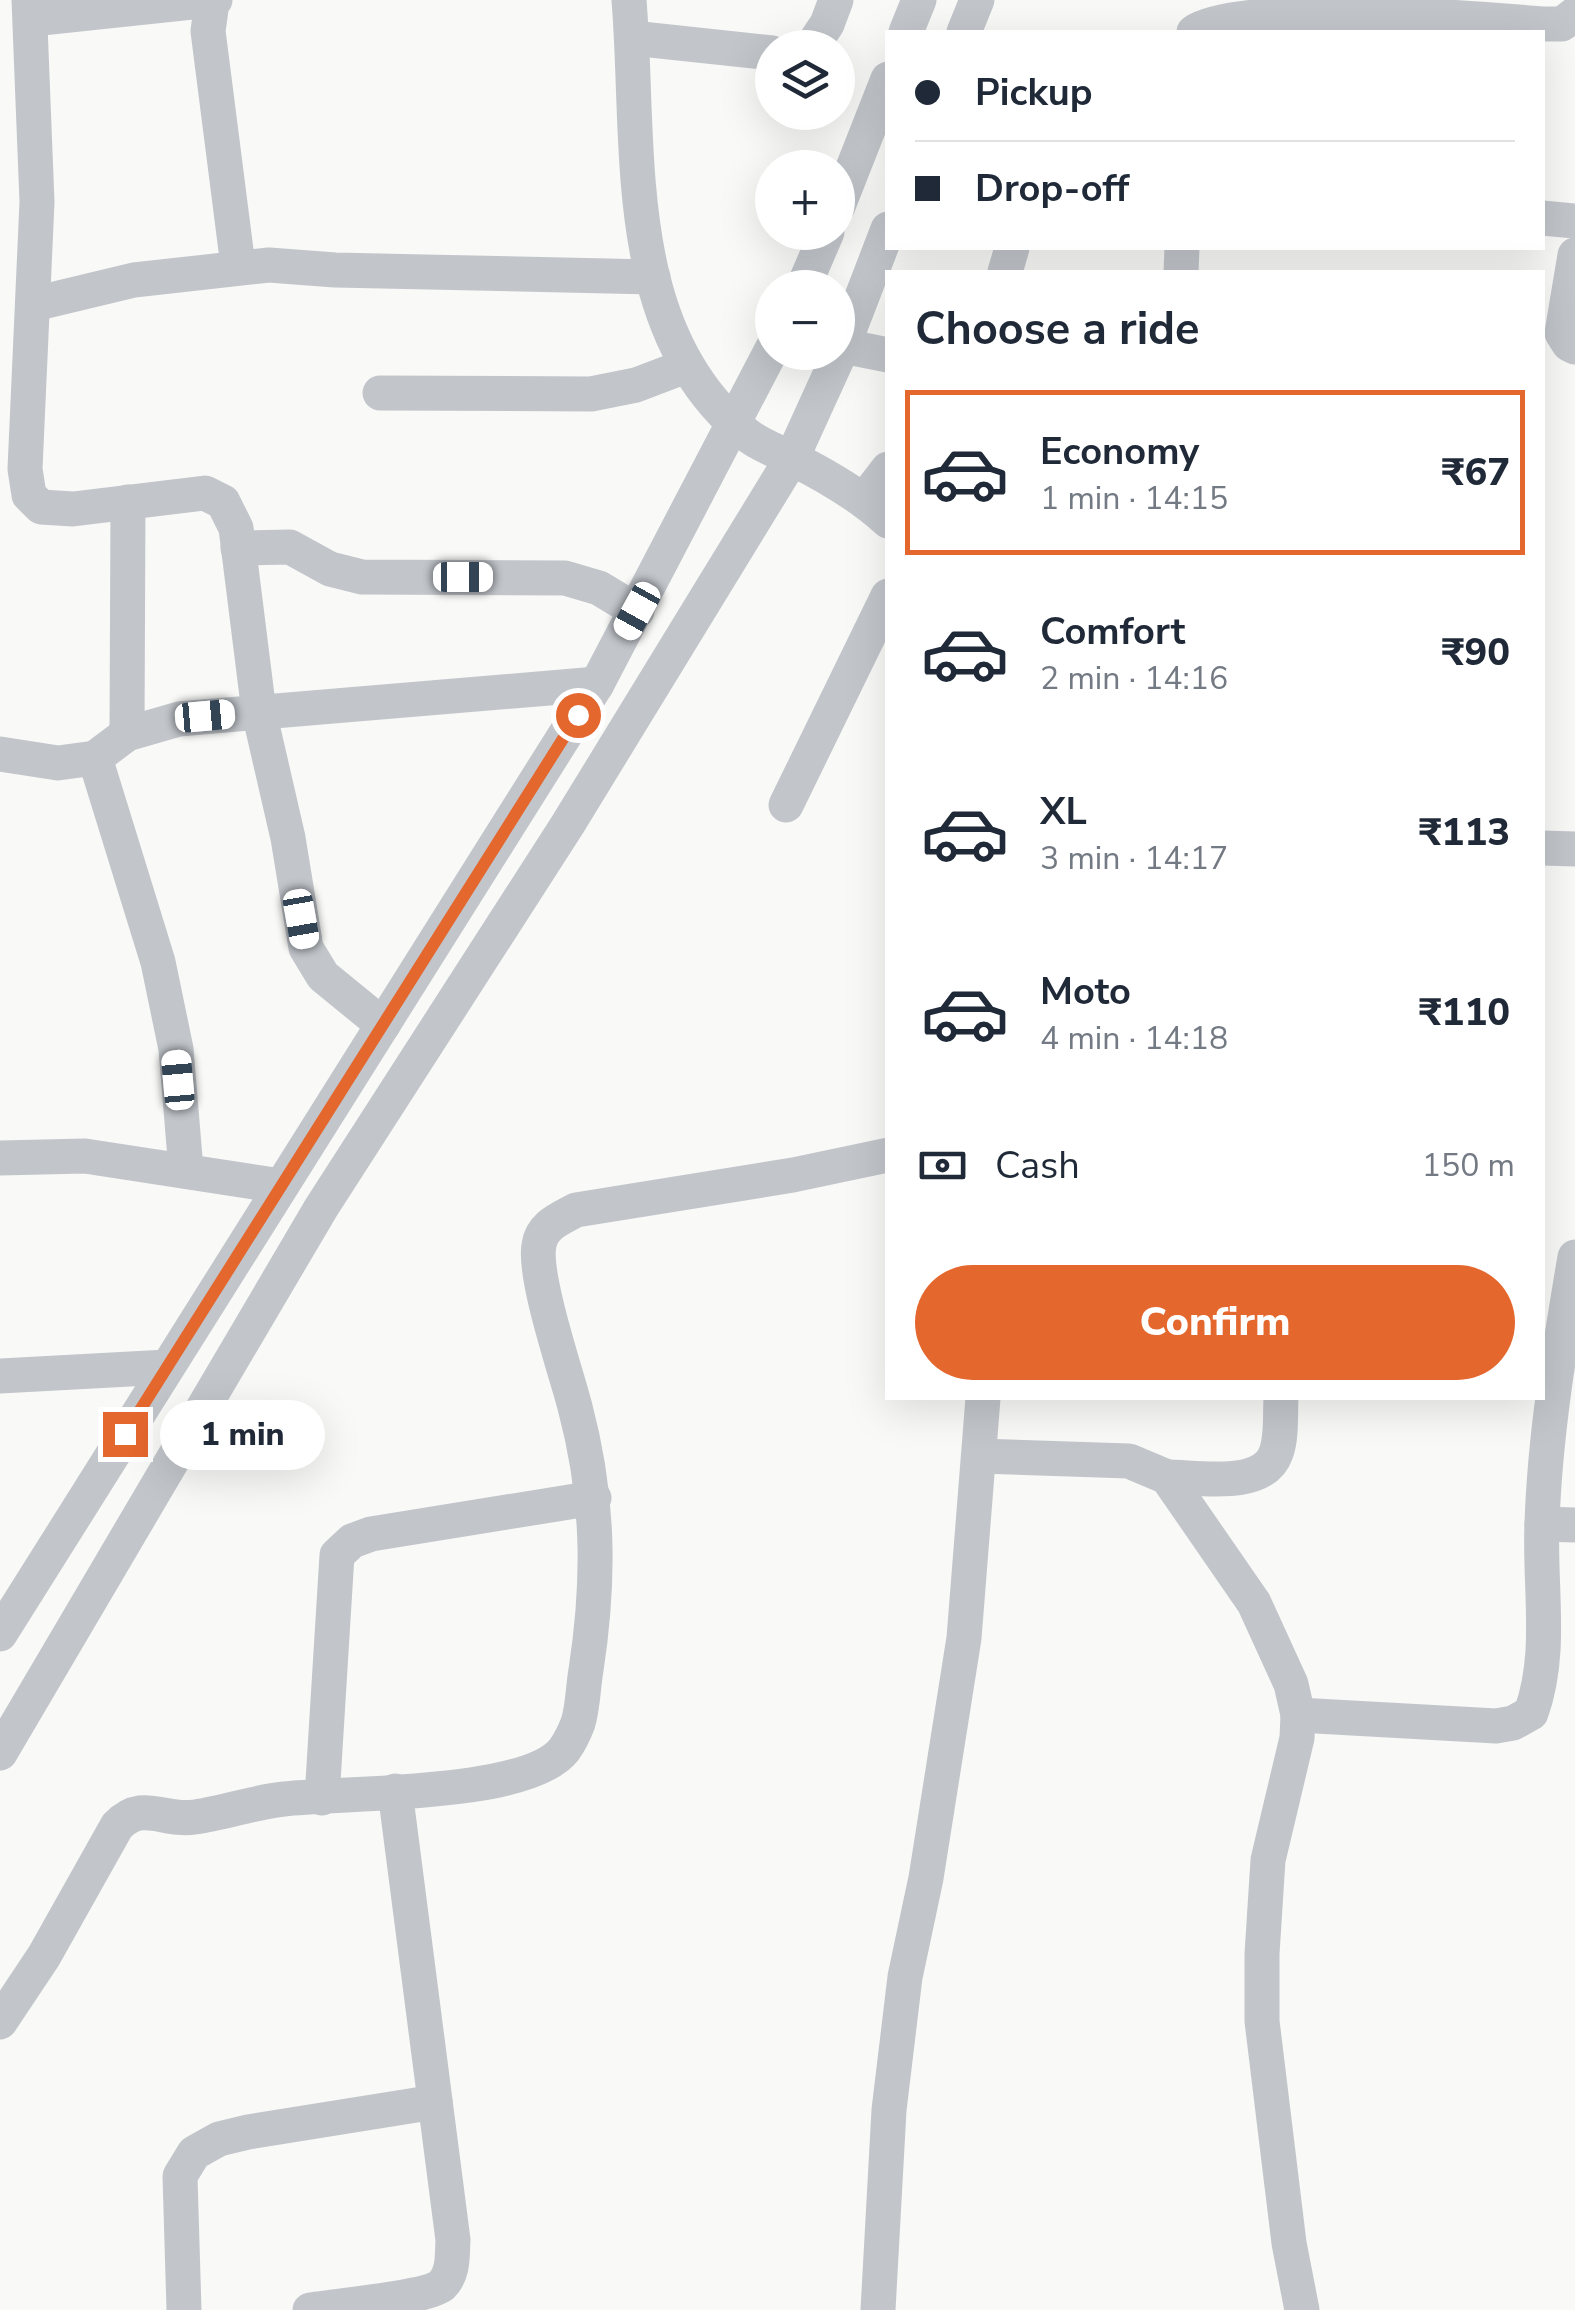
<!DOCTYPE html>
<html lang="en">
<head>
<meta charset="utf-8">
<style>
  :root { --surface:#fff; --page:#f2f2f3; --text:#1f2937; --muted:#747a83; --line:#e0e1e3; --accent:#e4672d }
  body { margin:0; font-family:"Nunito Sans",sans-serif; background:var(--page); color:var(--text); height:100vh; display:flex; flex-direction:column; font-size:38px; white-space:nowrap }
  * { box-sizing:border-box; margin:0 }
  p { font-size:32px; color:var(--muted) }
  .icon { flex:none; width:55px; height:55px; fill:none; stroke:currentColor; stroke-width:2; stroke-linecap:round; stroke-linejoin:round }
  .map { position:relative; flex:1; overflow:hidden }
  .side { position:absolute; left:885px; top:270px; width:660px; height:1130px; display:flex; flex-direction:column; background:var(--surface); border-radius:0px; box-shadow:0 10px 40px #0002 }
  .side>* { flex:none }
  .top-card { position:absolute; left:885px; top:30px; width:660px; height:220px; border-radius:0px; box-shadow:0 10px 40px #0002; display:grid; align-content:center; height:220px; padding:0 30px; background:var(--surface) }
  .tools { position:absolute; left:755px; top:30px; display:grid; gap:20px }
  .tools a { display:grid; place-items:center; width:100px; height:100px; border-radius:50%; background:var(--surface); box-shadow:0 10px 40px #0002; font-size:50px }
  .end { position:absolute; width:45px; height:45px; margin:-22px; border:12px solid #e4672d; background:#fff; box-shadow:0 0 0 5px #fff }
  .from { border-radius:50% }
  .bubble { position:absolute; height:70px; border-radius:35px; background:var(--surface); box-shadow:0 10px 40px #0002; font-size:32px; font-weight:800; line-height:70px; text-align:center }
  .car { position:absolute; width:30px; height:60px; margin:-30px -15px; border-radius:12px; box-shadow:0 0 8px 2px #0007; background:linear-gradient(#fff 24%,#345 0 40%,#fff 0 76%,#345 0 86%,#fff 0) }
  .top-card b { display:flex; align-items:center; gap:35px; height:95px; font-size:38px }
  .top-card b+b { border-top:2px solid var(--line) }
  .top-card i { width:25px; height:25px; background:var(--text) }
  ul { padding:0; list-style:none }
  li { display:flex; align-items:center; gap:30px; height:165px; margin:0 20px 15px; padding:0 10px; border:5px solid transparent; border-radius:0px }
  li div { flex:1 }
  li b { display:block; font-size:38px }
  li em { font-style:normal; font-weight:800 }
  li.current { border-color:var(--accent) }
  li>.icon { width:90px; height:90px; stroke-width:1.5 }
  h2 { padding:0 30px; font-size:45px; line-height:120px }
  .pay { display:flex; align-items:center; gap:25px; height:110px; padding:0 30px; font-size:38px }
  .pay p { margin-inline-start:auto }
  .cta { display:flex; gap:20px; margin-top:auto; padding:20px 30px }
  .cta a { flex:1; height:115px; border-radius:60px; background:var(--accent); color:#fff; font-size:40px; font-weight:800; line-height:115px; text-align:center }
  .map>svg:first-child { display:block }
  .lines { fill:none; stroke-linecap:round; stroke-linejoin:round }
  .minor { stroke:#c2c6cb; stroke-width:35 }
  .route { stroke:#e4672d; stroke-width:12 }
</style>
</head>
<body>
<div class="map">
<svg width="1575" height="2310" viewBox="0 0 1575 2310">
  <rect width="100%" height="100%" fill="#f9f9f7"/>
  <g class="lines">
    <g class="minor">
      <polyline points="29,0 37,202 25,469 29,495 41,507 73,509 205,493 223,502 236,528 259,712 288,838 306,948 323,976 383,1025"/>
      <polyline points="215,0 212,2 208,31 238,266"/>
      <path d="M629,0C641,146 618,330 746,434C759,445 777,451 793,459C827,476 860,495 888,521"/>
      <polyline points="32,19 211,0"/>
      <polyline points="906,32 919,0"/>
      <polyline points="964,32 977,0"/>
      <path d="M1194,32C1240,0 1475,18 1542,24H1562L1575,14"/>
      <polyline points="632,38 772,53"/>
      <polyline points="811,48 827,24 836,0"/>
      <polyline points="838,206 888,79"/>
      <polyline points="1542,218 1575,221"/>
      <polyline points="1575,255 1562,333 1569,344 1575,347"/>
      <polyline points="1005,272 1012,248"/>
      <polyline points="1181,272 1182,248"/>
      <polyline points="803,288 827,232"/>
      <polyline points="34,304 134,280 269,265 335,270 653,277"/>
      <polyline points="843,346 888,355"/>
      <polyline points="380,393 591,394 636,385 686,366"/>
      <polyline points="864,500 888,469"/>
      <polyline points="238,548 290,547 330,569 362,577 565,578 599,588 637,611"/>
      <polyline points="127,734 128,502"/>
      <polyline points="0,754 58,763 95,758 127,734 179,719 597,684"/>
      <polyline points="95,758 158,962 176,1049 186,1170"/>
      <polyline points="786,805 888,596"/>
      <polyline points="1542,848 1575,849"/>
      <polyline points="0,1158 85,1156 281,1186"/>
      <polyline points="0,1376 167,1367"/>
      <polyline points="979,1456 1129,1461 1167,1477 1254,1603 1291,1684 1298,1715 1297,1738 1268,1860 1262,1954 1262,2021 1289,2243 1302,2310"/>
      <path d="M1167,1477C1198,1477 1263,1490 1276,1453C1282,1437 1280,1415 1281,1398"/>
      <polyline points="1542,1524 1575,1525"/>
      <polyline points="0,1634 597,684 772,349"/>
      <path d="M1298,1715L1496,1726L1513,1723L1531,1713C1553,1653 1539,1586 1542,1523C1545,1433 1560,1346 1575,1257"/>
      <polyline points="0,1753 321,1208 568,824 792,458 843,346 888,229"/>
      <polyline points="322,1798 337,1555 352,1541 371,1534 594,1498"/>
      <path d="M0,2022L44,1956L117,1826C143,1799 163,1822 195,1817C225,1813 254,1802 284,1799C343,1792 527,1797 564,1750C569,1743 575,1731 578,1723C583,1707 583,1687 586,1670C600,1579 599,1497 575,1407C566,1372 533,1276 539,1245C542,1225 560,1219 576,1210L793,1175L888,1155"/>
      <polyline points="184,2310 180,2176 194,2153 219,2139 248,2132 435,2102"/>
      <path d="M310,2310C334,2306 427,2298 442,2285C454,2273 452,2255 453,2240L395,1791"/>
      <polyline points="878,2310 889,2110 905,1977 926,1878 964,1638 983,1398"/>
    </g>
  </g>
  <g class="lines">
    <polyline class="route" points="125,1434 578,715"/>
  </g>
</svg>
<div class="tools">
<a><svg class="icon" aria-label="layers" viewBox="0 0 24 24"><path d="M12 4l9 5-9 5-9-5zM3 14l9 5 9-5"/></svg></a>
<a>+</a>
<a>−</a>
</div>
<i class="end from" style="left:578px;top:715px"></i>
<i class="end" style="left:125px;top:1434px"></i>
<div class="bubble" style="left:160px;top:1400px;width:165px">1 min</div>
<i class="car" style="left:463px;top:577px;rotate:90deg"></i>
<i class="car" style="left:637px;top:611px;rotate:209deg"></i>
<i class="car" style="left:205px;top:716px;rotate:85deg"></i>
<i class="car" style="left:301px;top:919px;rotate:170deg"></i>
<i class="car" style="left:178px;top:1080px;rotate:355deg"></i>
<div class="top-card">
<b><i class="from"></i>Pickup</b>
<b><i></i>Drop-off</b>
</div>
<section class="side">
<h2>Choose a ride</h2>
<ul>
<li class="current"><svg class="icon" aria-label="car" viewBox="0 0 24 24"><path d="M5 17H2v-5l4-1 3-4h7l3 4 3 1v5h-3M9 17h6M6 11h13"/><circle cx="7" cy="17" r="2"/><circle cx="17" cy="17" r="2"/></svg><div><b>Economy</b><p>1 min · 14:15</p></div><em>₹67</em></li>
<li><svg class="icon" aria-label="car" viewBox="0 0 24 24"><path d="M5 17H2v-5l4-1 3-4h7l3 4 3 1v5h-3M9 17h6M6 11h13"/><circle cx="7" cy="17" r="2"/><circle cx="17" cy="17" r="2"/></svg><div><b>Comfort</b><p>2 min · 14:16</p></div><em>₹90</em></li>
<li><svg class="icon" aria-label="car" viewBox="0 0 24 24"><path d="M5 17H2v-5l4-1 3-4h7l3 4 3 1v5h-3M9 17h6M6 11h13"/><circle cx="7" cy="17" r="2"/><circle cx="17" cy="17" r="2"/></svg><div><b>XL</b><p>3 min · 14:17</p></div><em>₹113</em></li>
<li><svg class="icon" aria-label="car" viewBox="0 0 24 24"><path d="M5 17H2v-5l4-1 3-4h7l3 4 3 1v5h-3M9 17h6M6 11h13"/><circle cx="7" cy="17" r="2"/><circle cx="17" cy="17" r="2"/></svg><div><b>Moto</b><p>4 min · 14:18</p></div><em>₹110</em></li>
</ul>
<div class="pay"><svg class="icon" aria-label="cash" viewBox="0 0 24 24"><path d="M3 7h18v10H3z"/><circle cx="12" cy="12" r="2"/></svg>Cash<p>150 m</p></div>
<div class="cta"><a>Confirm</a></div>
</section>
</div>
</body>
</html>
